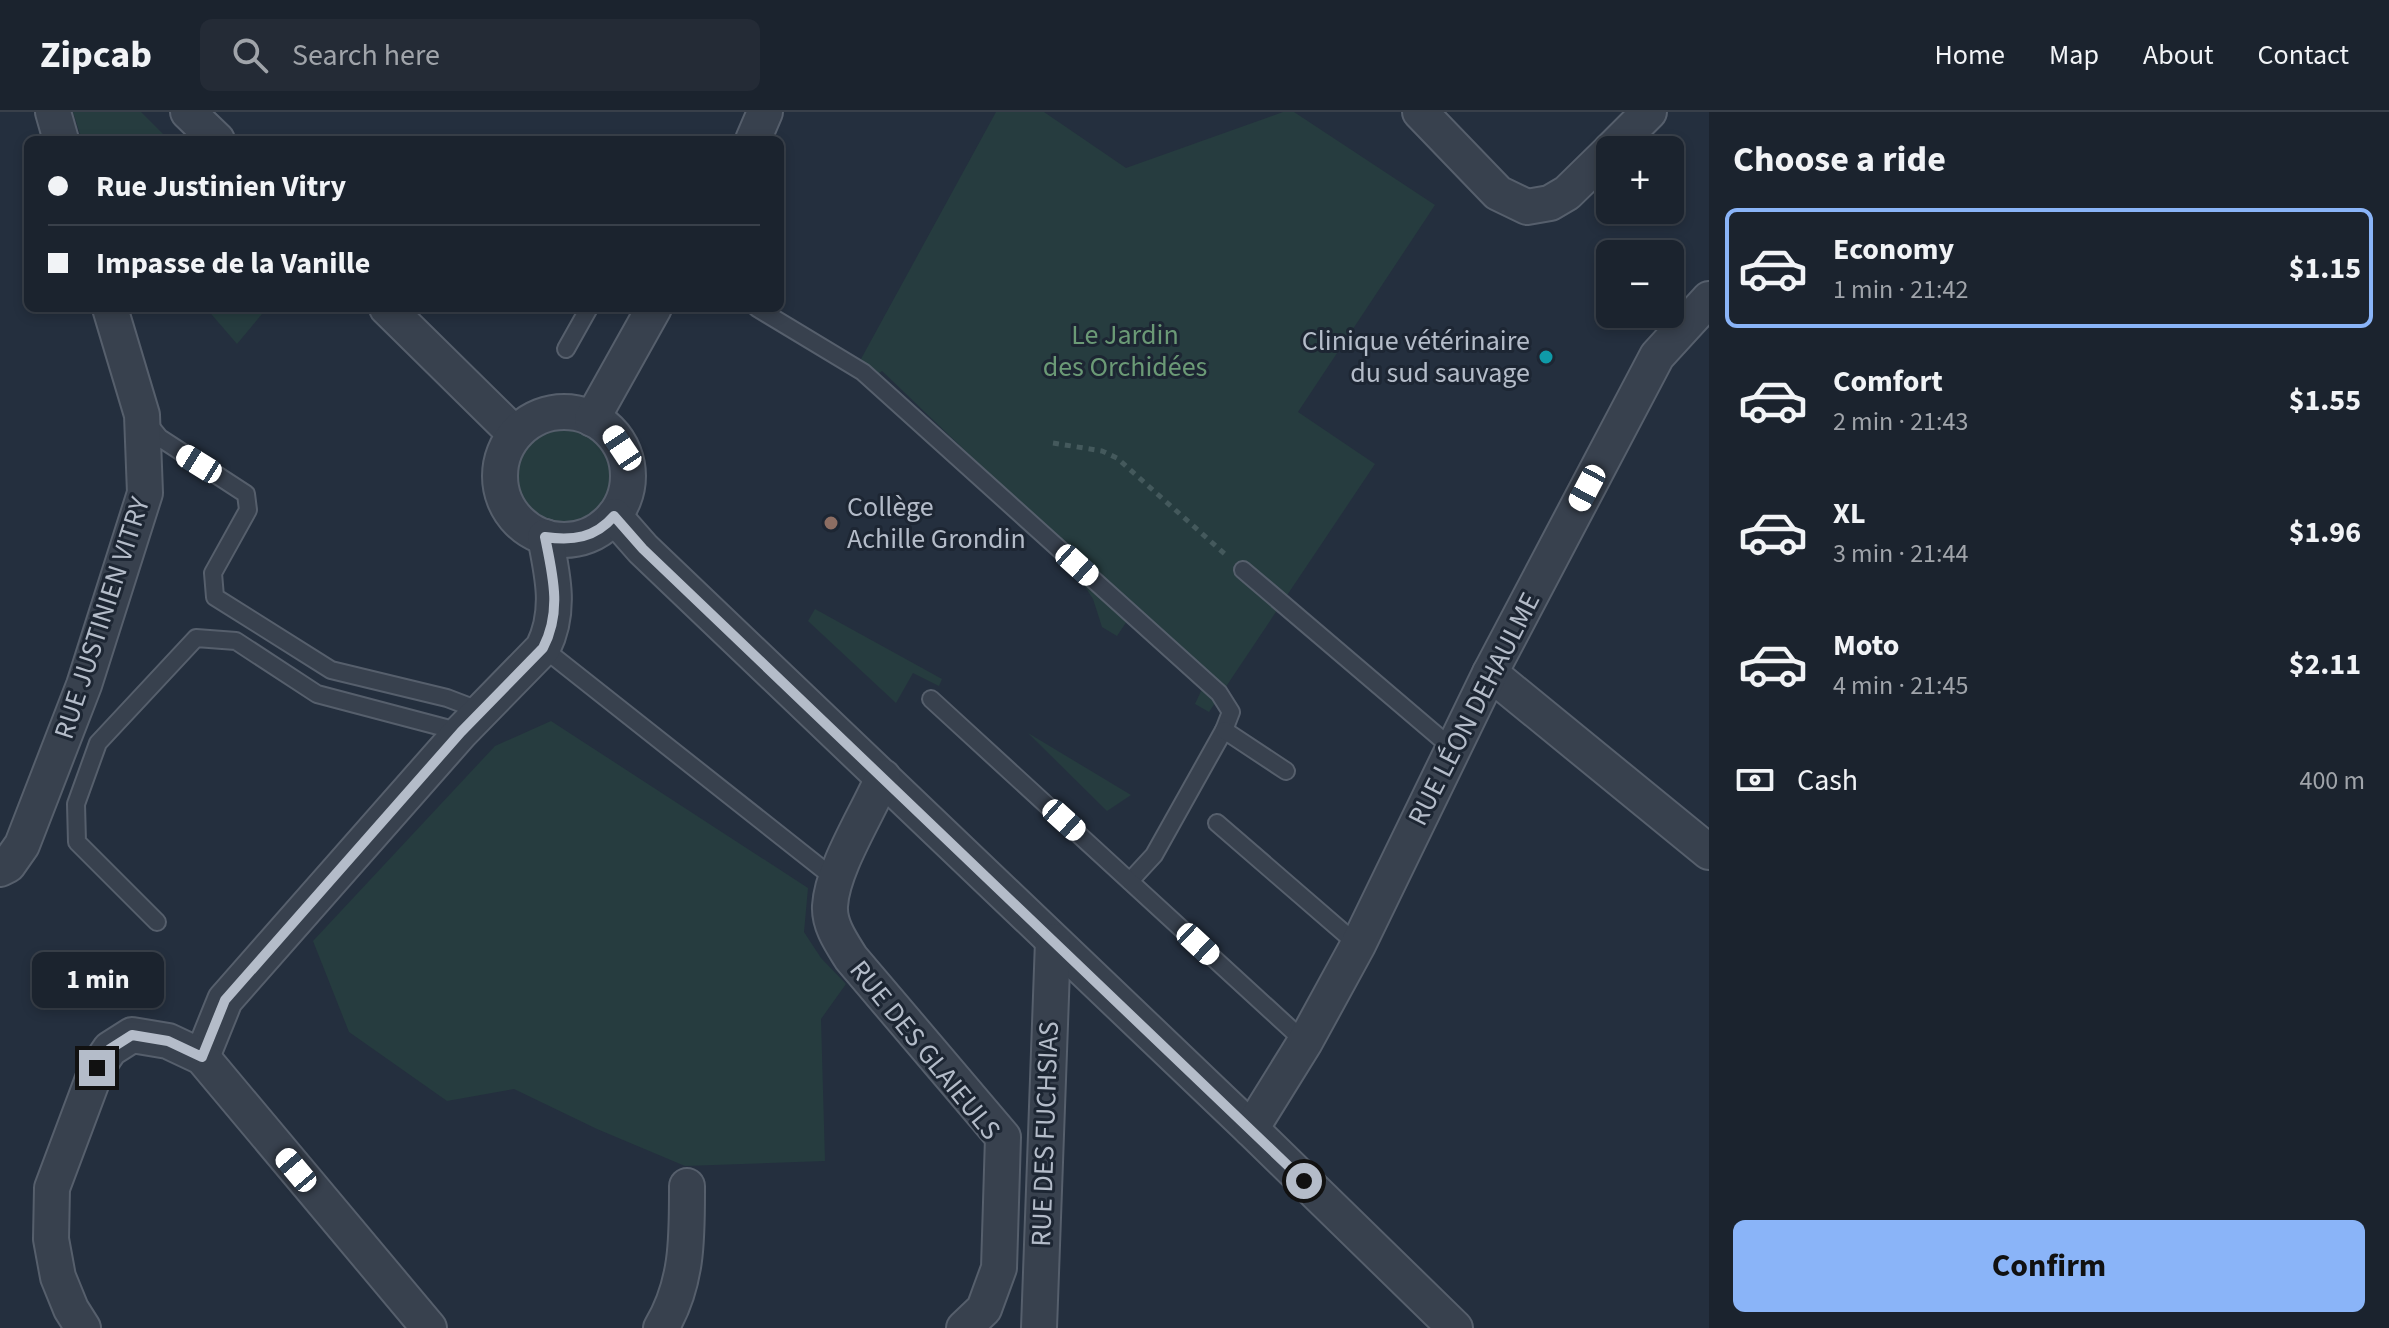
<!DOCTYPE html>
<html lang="en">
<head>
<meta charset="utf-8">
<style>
  :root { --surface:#1b232e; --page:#242b36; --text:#f1f3f6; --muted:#a0a4aa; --line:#39404a; --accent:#8ab4f8 }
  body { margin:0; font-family:"Source Sans 3",sans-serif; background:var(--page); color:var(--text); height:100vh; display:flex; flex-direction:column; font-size:30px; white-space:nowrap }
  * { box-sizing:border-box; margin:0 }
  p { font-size:26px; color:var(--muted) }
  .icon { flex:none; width:44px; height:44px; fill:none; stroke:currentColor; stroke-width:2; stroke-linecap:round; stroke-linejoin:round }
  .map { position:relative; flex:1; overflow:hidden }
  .panel { display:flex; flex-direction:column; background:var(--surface); width:680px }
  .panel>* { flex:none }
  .guide { position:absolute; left:24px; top:24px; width:760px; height:176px; border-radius:12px; box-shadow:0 4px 12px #0003,0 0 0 2px var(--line); display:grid; align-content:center; height:176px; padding:0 24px; background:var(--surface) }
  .controls { position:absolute; left:1596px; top:24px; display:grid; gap:16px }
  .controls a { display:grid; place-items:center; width:88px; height:88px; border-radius:12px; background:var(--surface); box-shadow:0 4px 12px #0003,0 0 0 2px var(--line); font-size:40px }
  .end { position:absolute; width:36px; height:36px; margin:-18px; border:10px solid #b4bcc9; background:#111; box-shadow:0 0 0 4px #111 }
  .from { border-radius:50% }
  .bubble { position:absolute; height:56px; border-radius:12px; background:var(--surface); box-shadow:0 4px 12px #0003,0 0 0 2px var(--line); font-size:26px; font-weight:700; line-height:56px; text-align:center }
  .car { position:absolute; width:24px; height:48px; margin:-24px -12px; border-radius:10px; box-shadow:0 0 6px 2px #0007; background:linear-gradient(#fff 24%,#345 0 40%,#fff 0 76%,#345 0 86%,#fff 0) }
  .guide b { display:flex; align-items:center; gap:28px; height:76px; font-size:30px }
  .guide b+b { border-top:2px solid var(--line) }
  .guide i { width:20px; height:20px; background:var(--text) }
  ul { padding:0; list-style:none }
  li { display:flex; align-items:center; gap:24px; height:120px; margin:0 16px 12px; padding:0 8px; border:4px solid transparent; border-radius:12px }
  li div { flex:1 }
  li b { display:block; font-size:30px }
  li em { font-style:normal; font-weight:700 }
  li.selected { border-color:var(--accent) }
  li>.icon { width:72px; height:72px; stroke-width:1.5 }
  h2 { padding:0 24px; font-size:36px; line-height:96px }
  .pay { display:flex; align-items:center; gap:20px; height:88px; padding:0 24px; font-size:30px }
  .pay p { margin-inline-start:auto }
  .button { display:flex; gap:16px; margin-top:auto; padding:16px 24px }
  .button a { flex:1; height:92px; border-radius:12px; background:var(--accent); color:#111; font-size:32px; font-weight:700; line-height:92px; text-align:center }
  header { display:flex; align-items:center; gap:48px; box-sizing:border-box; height:112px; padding:0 40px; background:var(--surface); border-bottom:2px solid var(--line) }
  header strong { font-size:38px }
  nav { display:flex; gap:44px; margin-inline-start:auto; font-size:28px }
  .search { width:560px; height:72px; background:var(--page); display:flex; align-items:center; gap:20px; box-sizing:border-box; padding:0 28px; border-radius:12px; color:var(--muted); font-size:30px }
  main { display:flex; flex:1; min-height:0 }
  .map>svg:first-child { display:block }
  .green { fill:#263c3f }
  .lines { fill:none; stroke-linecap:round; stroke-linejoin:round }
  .service-casing { stroke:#565f6c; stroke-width:20 }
  .minor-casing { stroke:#565f6c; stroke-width:38 }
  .path { stroke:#44595c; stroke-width:5; stroke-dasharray:6 6; stroke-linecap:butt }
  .service { stroke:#38414e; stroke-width:16 }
  .minor { stroke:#38414e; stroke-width:34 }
  .route { stroke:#b4bcc9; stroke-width:10 }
  .culture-dot { fill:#0f9aa8; stroke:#1d2633; stroke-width:3 }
  .education-dot { fill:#8d6e63; stroke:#1d2633; stroke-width:3 }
  .labels { text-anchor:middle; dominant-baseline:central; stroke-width:6; stroke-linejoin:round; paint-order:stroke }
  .park-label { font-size:28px; fill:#6b9a76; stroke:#1d2633 }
  .poi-label { font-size:28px; fill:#b4bcc9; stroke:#1d2633; text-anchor:end }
  .street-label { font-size:28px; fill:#b4bcc9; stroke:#1d2633 }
</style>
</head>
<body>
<header>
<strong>Zipcab</strong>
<div class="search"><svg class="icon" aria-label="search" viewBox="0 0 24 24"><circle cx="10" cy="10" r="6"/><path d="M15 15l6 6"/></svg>Search here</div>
<nav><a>Home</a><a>Map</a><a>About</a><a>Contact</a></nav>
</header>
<main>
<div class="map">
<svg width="1709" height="1216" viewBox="0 0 1709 1216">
  <rect width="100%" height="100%" fill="#242f3e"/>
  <g class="green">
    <polygon points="73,0 141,0 169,28 82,28"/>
    <polygon points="996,0 1044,0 1126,56 1283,0 1294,0 1435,93 1298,300 1375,352 1209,600 1195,592 1202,577 1129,506 1117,524 1102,515 1093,487 1048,418 882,259 876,263 861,247"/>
    <polygon points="206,196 267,196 237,232"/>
    <circle cx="564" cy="364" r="64"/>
    <polygon points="815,497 942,567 939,574 913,561 896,591 808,509"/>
    <polygon points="551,609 808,776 804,820 821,846 846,872 821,907 825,1049 685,1054 597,1017 514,977 447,989 349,920 313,829 495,634"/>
    <polygon points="1028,621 1131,683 1107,699"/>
  </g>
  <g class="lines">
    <defs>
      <g id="service">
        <polyline points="757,196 863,260 1219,581 1231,600 1224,618 1154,743 1130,769"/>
        <polyline points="566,237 589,196"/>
        <polyline points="146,309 160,326 246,382 248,398 213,461 215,485 331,558 447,586 481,599"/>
        <polyline points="1243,458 1453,637"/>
        <polyline points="543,536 835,767"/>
        <polyline points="931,587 1305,930"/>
        <polyline points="1224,618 1286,659"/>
        <polyline points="1217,711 1358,833"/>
        <polyline points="157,810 77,730 76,692 98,631 196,526 236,529 317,582 461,620"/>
      </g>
      <g id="minor">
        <polyline points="53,0 61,28"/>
        <polyline points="188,0 217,28"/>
        <polyline points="1420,0 1498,81 1527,95 1550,91 1567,81 1610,39"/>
        <polyline points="753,28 765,0"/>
        <polyline points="1611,38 1649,0"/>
        <polyline points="387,196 515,322"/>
        <circle cx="564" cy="364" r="64"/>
        <polyline points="592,307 654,196"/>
        <polyline points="614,404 643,437 1251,1017 1455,1216"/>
        <polyline points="1490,561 1709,740"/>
        <path d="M883,665C868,701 832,756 830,794C829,813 841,830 851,846L1003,1025L999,1156L984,1197L964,1216"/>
        <polyline points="0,757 8,753 22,733 84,573 145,381 142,303 110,196"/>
        <path d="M202,945L225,888L461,620L543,536C561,500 553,464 545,425"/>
        <polyline points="1251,1017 1305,930 1358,833 1490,561 1657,244 1709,187"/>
        <polyline points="83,1216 71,1197 58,1165 51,1127 52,1076 97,956 110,937 132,923 168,929 202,945 429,1216"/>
        <path d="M661,1216C688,1171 687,1125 687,1074"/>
        <polyline points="1039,1216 1053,829"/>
      </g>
    </defs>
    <use href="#service" class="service-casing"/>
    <use href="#minor" class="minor-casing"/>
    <polyline class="path" points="1053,331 1102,339 1117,346 1227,444"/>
    <use href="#service" class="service"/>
    <use href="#minor" class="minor"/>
  </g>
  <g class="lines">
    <path class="route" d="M97,956L110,937L132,923L168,929L202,945L225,888L461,620L543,536C562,500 553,464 545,425C573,429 595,426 614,404L643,437L1304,1069"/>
  </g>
  <circle class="culture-dot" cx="1546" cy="245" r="8"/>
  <circle class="education-dot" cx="831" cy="411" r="8"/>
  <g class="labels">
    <g class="park-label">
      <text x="1125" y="223">Le Jardin<tspan x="1125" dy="32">des Orchidées</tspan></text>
    </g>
    <g class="poi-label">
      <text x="1530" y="229">Clinique vétérinaire<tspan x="1530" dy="32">du sud sauvage</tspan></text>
      <text x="847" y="395" text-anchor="start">Collège<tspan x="847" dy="32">Achille Grondin</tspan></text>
    </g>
    <g class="street-label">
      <text transform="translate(102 506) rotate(-72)">RUE JUSTINIEN VITRY</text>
      <text transform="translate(1474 597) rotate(-63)">RUE LÉON DEHAULME</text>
      <text transform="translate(925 938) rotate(51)">RUE DES GLAIEULS</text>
      <text transform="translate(1045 1022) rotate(-88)">RUE DES FUCHSIAS</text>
    </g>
  </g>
</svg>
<div class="controls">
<a>+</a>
<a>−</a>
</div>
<i class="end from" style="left:1304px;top:1069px"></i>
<i class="end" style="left:97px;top:956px"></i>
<div class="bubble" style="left:32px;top:840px;width:132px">1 min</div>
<i class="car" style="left:622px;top:336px;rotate:326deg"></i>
<i class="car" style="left:199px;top:352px;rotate:302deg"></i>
<i class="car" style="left:1587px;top:376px;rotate:208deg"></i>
<i class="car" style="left:1077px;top:453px;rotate:132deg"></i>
<i class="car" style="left:1064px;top:708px;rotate:132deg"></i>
<i class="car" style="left:1198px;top:832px;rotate:133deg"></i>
<i class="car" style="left:296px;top:1058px;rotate:320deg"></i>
<div class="guide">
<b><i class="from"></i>Rue Justinien Vitry</b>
<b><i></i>Impasse de la Vanille</b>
</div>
</div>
<section class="panel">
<h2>Choose a ride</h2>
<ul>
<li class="selected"><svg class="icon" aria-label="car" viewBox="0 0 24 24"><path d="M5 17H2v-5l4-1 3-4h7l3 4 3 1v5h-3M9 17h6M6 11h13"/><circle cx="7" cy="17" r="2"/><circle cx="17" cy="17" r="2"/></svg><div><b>Economy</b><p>1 min · 21:42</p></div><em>$1.15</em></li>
<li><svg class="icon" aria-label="car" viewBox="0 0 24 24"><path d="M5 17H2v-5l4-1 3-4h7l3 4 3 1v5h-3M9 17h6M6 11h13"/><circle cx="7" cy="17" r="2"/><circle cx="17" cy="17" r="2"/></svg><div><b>Comfort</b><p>2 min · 21:43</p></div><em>$1.55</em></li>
<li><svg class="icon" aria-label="car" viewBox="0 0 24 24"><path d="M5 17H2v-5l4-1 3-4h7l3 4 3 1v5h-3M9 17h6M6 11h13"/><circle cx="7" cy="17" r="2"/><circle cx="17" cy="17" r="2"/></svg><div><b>XL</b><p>3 min · 21:44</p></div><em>$1.96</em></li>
<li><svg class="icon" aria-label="car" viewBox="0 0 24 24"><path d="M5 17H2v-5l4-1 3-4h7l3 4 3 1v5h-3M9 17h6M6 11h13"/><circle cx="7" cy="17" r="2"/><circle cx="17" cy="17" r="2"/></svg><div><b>Moto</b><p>4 min · 21:45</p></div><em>$2.11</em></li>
</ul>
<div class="pay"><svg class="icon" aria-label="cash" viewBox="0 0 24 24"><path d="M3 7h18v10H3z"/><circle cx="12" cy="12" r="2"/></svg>Cash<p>400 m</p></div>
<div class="button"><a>Confirm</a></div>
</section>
</main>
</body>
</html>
